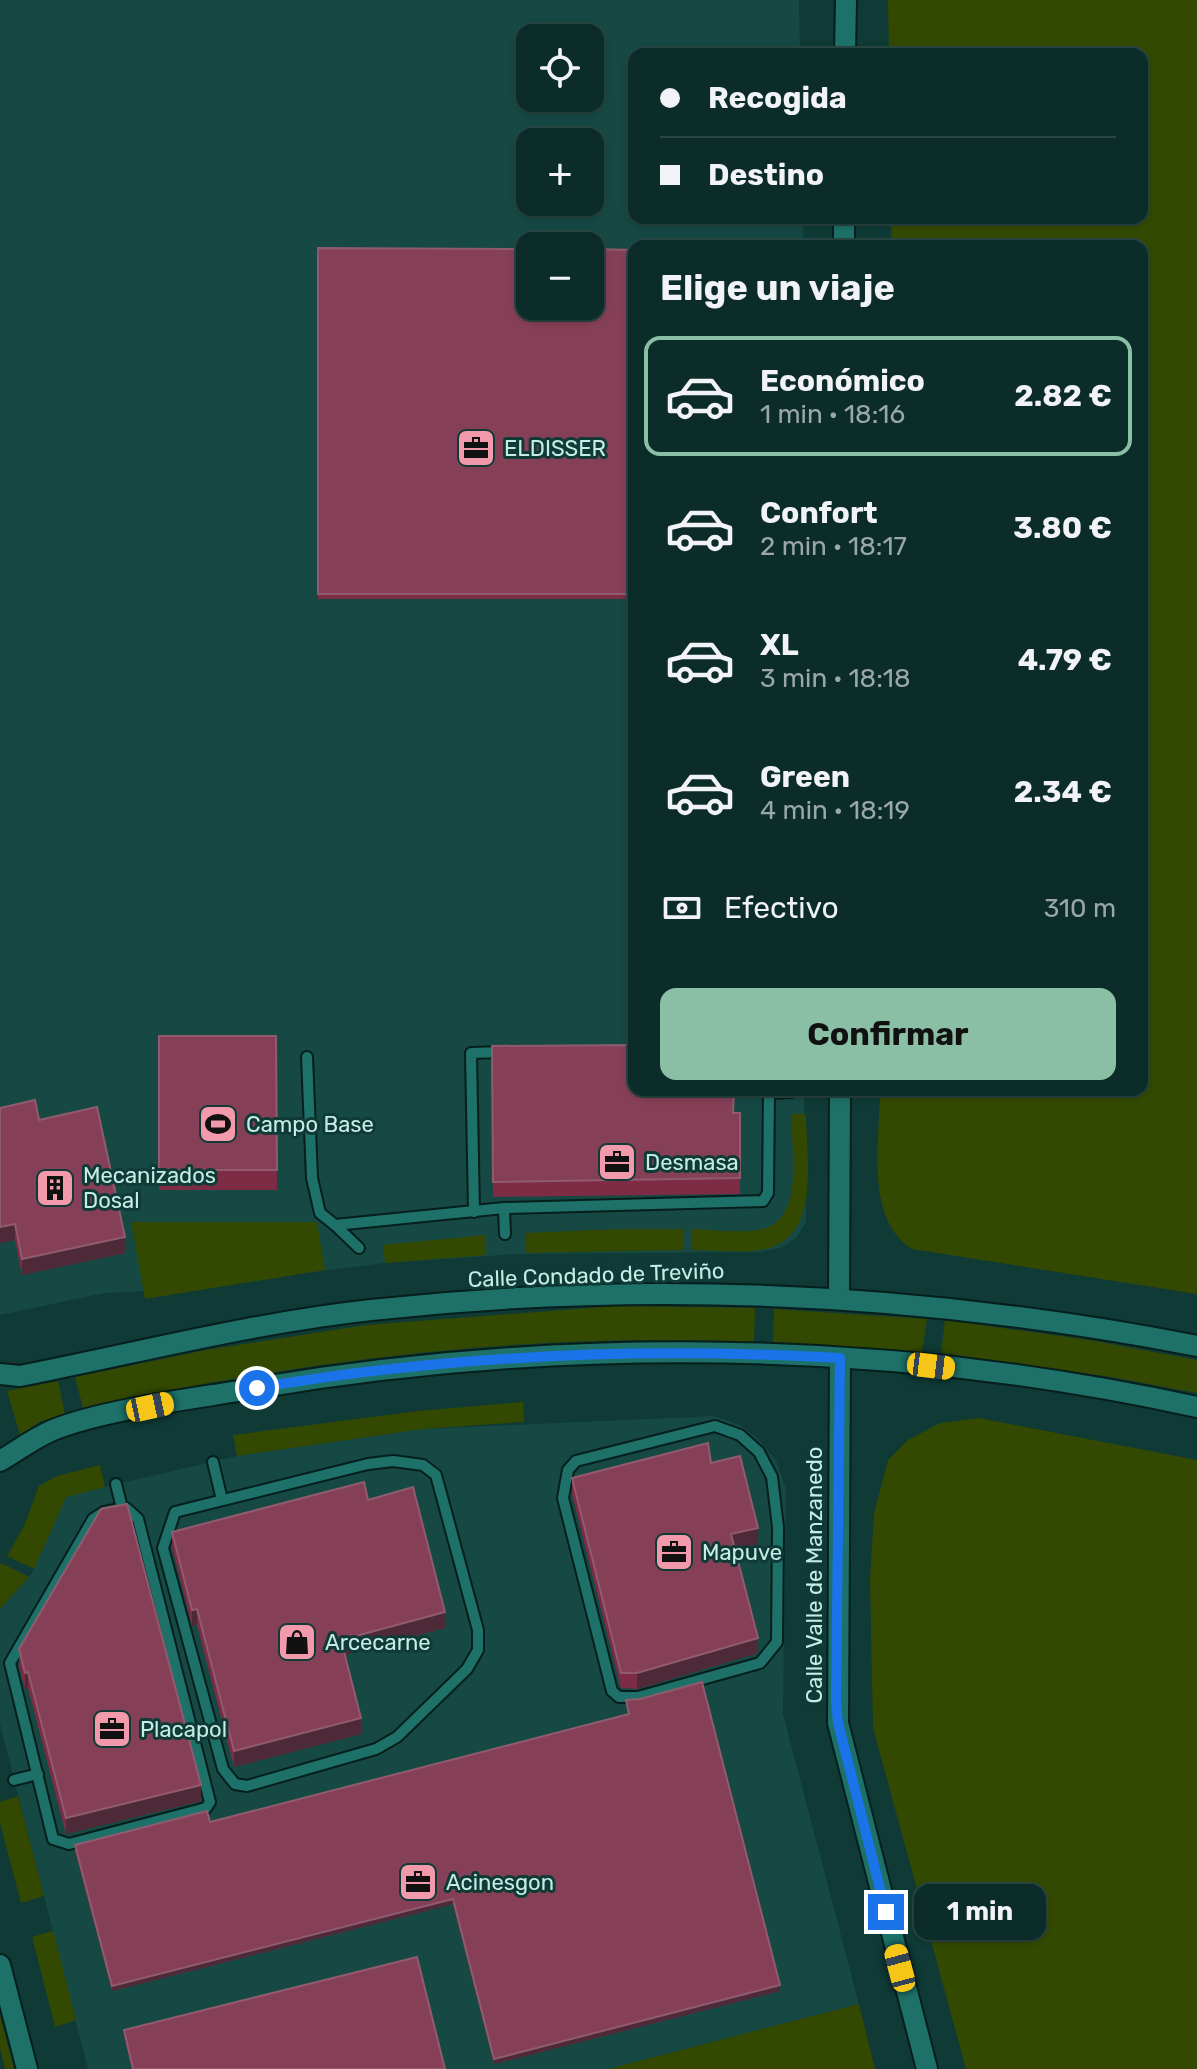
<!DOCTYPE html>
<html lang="es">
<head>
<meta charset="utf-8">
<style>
  :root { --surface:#0b2c28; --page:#143430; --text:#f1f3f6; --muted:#9aa7a8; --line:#2b4845; --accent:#8abfa5 }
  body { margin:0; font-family:Rubik,sans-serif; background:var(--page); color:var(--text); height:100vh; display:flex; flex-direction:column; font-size:30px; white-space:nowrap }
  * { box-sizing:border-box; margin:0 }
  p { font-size:26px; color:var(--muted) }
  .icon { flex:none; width:44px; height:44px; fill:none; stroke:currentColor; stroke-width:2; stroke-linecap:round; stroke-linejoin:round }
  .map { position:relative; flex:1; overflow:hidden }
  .side { position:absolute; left:628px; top:240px; width:520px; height:856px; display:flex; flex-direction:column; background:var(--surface); border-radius:16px; box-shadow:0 2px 6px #0004,0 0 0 2px var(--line) }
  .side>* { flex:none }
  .banner { position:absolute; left:628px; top:48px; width:520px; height:176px; border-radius:16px; box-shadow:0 2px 6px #0004,0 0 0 2px var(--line); display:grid; align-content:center; height:176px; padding:0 32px; background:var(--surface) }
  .fabs { position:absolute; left:516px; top:24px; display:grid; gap:16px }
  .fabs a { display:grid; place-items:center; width:88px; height:88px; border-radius:16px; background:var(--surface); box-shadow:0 2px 6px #0004,0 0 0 2px var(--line); font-size:40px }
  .end { position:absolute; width:36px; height:36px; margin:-18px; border:10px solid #1a73e8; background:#fff; box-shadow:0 0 0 4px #fff }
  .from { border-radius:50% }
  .bubble { position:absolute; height:56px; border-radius:16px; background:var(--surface); box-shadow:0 2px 6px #0004,0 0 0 2px var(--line); font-size:26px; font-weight:700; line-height:56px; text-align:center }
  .car { position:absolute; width:24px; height:48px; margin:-24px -12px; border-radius:10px; box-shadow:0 0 6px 2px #0007; background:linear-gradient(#f5c518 24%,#345 0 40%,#f5c518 0 76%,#345 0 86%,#f5c518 0) }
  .banner b { display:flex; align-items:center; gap:28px; height:76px; font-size:30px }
  .banner b+b { border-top:2px solid var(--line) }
  .banner i { width:20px; height:20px; background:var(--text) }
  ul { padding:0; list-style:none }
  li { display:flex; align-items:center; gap:24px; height:120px; margin:0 16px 12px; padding:0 16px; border:4px solid transparent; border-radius:16px }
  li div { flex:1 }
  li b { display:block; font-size:30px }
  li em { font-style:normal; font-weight:700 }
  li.on { border-color:var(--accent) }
  li>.icon { width:72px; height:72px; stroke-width:1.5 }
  h2 { padding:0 32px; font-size:36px; line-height:96px }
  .pay { display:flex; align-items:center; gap:20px; height:88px; padding:0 32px; font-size:30px }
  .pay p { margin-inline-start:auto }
  .action { display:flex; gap:16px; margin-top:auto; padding:16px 32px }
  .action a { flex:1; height:92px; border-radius:16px; background:var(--accent); color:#111; font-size:32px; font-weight:700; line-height:92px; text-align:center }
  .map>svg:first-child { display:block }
  .built { fill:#164944; fill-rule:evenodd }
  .green { fill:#334901 }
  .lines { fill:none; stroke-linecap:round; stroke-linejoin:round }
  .lane-casing { stroke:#061f1c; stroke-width:14 }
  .street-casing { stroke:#061f1c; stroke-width:24 }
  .lane { stroke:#1d7169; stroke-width:10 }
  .street { stroke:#1d7169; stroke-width:20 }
  .wall { fill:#7e2b46 }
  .shaded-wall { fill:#4e2938 }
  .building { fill:#854057; stroke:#905b6e; stroke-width:2 }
  .route { stroke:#1a73e8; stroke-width:10 }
  .labels { text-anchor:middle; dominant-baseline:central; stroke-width:6; stroke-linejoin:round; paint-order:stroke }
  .poi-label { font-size:22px; fill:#c7ece7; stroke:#0f3a36; text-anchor:start }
  .street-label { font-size:22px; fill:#c7ece7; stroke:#0f3a36 }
</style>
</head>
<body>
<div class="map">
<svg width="1197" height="2069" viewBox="0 0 1197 2069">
  <rect width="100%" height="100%" fill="#0f3a36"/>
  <g class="built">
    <path d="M0,0H799L800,54H634V218H803V246H634V1090H804L806,1222L797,1237L781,1248L760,1252L518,1254L385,1263L170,1290L105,1293L0,1315ZM530,38H590V98H530ZM530,142H590V202H530ZM530,246H590V306H530Z"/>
    <polygon points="713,1416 740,1425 758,1439 776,1460 786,1489 783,1714 859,2004 608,2069 88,2069 0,1724 0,1609 32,1573 66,1496 237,1456 422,1429"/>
  </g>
  <g class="green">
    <path d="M888,0H1197V1294L912,1249C864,1219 880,1140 880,1090H1142V246H891V218H1142V54H889Z"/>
    <path d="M791,1114H806C806,1155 822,1237 765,1249C742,1254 714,1250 691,1250V1229C714,1229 745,1235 766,1228C805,1214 791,1146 791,1114Z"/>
    <polygon points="131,1222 317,1222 325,1270 145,1299"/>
    <polygon points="618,1229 683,1229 683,1250 525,1253 526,1233"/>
    <polygon points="485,1235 486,1255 385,1263 383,1245"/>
    <path d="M615,1306L755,1308L754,1342C528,1332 303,1360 83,1408L75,1377L206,1350L366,1325Z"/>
    <polygon points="774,1309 927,1319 922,1352 773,1342"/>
    <polygon points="945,1320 1089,1340 1197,1360 1197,1393 1111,1377 941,1353"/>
    <polygon points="58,1381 65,1414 41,1421 20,1435 7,1391"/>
    <polygon points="523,1402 524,1422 422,1429 237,1456 233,1435 418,1411"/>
    <polygon points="979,1418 1197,1460 1197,2069 966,2069 873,1728 870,1579 874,1513 888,1460 908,1440 940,1423"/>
    <polygon points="100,1465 105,1487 66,1497 34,1569 7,1556 24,1526 39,1486 57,1476"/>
    <polygon points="1,1563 29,1577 0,1609 0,1565"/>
    <polygon points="18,1796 44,1896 21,1903 0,1823 0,1802"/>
    <polygon points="53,1931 76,2020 55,2027 32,1937"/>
    <polygon points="859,2004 875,2069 608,2069"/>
    <polygon points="0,2015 14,2069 5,2069 0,2048"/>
  </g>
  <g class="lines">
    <defs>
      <g id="lane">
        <polyline points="307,1057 312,1178 320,1213 335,1225"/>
        <polyline points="769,1093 791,1092"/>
        <polyline points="504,1208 505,1234"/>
        <polyline points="474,1212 471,1053 504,1052"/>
        <polyline points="359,1248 335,1225 504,1208 763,1201 768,1193 769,1090"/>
        <polygon points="715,1426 740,1435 759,1452 772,1477 778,1527 777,1642 760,1663 638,1697 619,1697 612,1691 563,1498 568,1470 576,1461"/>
        <polygon points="393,1461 423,1465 436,1475 478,1630 478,1650 467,1669 397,1737 376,1749 247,1786 235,1784 223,1769 163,1548 175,1512 368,1464"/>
        <polyline points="213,1462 222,1500"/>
        <polyline points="116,1484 122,1508"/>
        <polygon points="126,1508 138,1519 210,1802 206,1808 69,1844 53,1839 10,1663 93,1519 104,1512"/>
        <polyline points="14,1780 38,1774"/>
      </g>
      <g id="street">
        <polyline points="845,54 846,0"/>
        <polyline points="844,246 844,218"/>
        <polyline points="839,1299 840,1090"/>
        <polyline points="840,1358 838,1723 927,2069"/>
        <path d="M0,1374L20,1376C137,1353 252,1323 371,1310C647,1280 925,1293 1197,1346"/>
        <path d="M0,1461C17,1451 34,1438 53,1430C106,1409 192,1399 250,1389C561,1336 888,1339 1197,1407"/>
        <polyline points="0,1965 27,2069"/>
      </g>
    </defs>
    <use href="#lane" class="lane-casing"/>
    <use href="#street" class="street-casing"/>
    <use href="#lane" class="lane"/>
    <use href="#street" class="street"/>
  </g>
  <g class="wall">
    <polygon points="318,248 634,250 634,590 626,599 318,599"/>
    <polygon points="159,1036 276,1036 277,1190 159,1190"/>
    <polygon points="492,1046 734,1113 740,1113 740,1194 493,1197"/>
    <polygon points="39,1120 125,1253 22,1275 15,1240 0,1243"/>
    <polygon points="711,1463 758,1544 734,1549 758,1653 637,1689 621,1688 572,1494 572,1478"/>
    <polygon points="368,1500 445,1628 345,1655 361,1734 234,1767 197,1625 192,1626 172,1547 172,1532"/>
    <polygon points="19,1649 201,1801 66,1834 28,1688 25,1689 19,1665"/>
    <polygon points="626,1700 780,1991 494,2064 453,1904 112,1991 75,1851 75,1845 210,1822 628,1715"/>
    <polygon points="124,2030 445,2069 132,2069 124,2036"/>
  </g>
  <g class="shaded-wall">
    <polygon points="634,585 634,590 626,599 626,594"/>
    <polygon points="15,1224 15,1240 0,1243 0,1227"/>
    <polygon points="125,1237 125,1253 22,1275 22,1259"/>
    <polygon points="758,1528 758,1544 731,1550 731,1534"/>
    <polygon points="197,1609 197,1625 192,1626 192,1610"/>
    <polygon points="445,1612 445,1628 341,1656 341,1640"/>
    <polygon points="758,1638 758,1653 637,1689 637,1673"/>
    <polygon points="28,1672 28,1688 25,1689 25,1673"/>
    <polygon points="361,1718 361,1734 234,1767 234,1751"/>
    <polygon points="201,1785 201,1801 66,1834 66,1818"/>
    <polygon points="453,1899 453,1904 112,1991 112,1986"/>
    <polygon points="780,1985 780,1991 494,2064 494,2059"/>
  </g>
  <g class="building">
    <polygon points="318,248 530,249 530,306 590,306 590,249 634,250 634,585 626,594 318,594"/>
    <polygon points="159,1036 276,1036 277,1170 159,1170"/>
    <polygon points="634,1045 634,1090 734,1090 733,1113 740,1113 740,1178 493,1182 492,1046"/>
    <polygon points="35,1100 39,1120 97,1107 125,1237 22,1259 15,1224 0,1227 0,1108"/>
    <polygon points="708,1443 711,1463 740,1456 758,1528 731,1534 758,1638 637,1673 621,1673 572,1478"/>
    <polygon points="364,1482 368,1500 413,1487 445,1612 341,1640 361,1718 234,1751 197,1609 192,1610 172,1532"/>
    <polygon points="127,1504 201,1785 66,1818 28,1672 25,1673 19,1649 101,1509"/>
    <polygon points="702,1682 780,1985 494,2059 453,1899 112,1986 75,1845 207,1811 210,1822 629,1714 626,1700 640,1699"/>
    <polygon points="417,1957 445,2069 133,2069 124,2030"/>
  </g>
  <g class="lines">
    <path class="route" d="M257,1388C449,1355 646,1347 840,1358L836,1702L838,1723L886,1912"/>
  </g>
  <defs>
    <symbol id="office-square" viewBox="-11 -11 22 22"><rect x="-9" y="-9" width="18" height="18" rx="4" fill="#f29aac" stroke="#0f3a36"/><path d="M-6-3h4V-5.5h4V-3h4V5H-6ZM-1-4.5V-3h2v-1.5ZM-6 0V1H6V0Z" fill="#111"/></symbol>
    <symbol id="stadium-square" viewBox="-11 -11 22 22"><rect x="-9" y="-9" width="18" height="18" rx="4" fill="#f29aac" stroke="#0f3a36"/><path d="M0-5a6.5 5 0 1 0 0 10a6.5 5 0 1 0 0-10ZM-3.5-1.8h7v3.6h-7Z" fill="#111"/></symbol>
    <symbol id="building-square" viewBox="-11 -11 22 22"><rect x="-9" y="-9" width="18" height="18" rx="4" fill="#f29aac" stroke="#0f3a36"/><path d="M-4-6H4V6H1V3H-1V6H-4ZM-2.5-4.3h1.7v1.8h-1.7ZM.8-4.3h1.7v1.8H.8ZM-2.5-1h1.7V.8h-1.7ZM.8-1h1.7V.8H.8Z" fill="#111"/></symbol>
    <symbol id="shop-square" viewBox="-11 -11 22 22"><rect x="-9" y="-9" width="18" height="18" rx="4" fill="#f29aac" stroke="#0f3a36"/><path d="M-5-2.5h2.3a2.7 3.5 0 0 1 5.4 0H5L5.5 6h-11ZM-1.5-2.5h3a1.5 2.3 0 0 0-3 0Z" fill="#111"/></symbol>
  </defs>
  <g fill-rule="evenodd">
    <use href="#office-square" x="454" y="426" width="44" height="44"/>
    <use href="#stadium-square" x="196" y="1102" width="44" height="44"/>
    <use href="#office-square" x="595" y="1140" width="44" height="44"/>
    <use href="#building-square" x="33" y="1166" width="44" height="44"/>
    <use href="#office-square" x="652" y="1530" width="44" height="44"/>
    <use href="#shop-square" x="275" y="1620" width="44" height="44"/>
    <use href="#office-square" x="90" y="1707" width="44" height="44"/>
    <use href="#office-square" x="396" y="1860" width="44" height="44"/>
  </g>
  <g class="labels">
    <g class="poi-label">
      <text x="504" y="448">ELDISSER</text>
      <text x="246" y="1124">Campo Base</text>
      <text x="645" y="1162">Desmasa</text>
      <text x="83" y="1175">Mecanizados<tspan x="83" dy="25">Dosal</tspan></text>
      <text x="702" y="1552">Mapuve</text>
      <text x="325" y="1642">Arcecarne</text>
      <text x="140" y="1729">Placapol</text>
      <text x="446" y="1882">Acinesgon</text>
    </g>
    <g class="street-label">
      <text transform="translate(596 1275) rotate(-2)">Calle Condado de Treviño</text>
      <text transform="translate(814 1575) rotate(-90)">Calle Valle de Manzanedo</text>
    </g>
  </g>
</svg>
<div class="fabs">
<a><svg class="icon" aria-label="locate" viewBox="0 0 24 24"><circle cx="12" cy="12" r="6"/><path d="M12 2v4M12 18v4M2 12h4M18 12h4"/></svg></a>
<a>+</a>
<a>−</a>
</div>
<i class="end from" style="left:257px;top:1388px"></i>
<i class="end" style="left:886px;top:1912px"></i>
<div class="bubble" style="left:914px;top:1884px;width:132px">1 min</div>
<i class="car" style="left:931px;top:1366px;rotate:97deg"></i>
<i class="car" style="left:150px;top:1407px;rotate:78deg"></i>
<i class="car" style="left:900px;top:1968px;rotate:345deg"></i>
<div class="banner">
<b><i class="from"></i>Recogida</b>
<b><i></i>Destino</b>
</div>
<section class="side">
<h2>Elige un viaje</h2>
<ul>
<li class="on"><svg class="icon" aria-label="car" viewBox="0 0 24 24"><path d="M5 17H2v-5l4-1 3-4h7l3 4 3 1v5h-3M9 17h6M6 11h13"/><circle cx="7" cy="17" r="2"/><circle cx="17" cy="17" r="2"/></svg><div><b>Económico</b><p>1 min · 18:16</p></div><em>2.82 €</em></li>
<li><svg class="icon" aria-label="car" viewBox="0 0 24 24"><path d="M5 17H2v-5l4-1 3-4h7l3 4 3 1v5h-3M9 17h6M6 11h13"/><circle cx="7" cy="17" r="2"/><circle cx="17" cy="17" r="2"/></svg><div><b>Confort</b><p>2 min · 18:17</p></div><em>3.80 €</em></li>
<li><svg class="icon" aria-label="car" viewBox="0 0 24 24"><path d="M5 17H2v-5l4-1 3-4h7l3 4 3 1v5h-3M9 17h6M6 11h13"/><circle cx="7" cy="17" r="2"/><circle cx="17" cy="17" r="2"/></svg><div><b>XL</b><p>3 min · 18:18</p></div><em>4.79 €</em></li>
<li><svg class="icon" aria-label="car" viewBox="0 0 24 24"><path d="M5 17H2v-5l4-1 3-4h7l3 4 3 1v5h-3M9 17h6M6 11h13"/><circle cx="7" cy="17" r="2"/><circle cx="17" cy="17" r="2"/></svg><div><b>Green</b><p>4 min · 18:19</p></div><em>2.34 €</em></li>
</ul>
<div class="pay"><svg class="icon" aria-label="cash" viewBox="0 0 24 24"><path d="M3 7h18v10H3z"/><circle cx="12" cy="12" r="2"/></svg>Efectivo<p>310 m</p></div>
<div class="action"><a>Confirmar</a></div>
</section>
</div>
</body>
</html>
